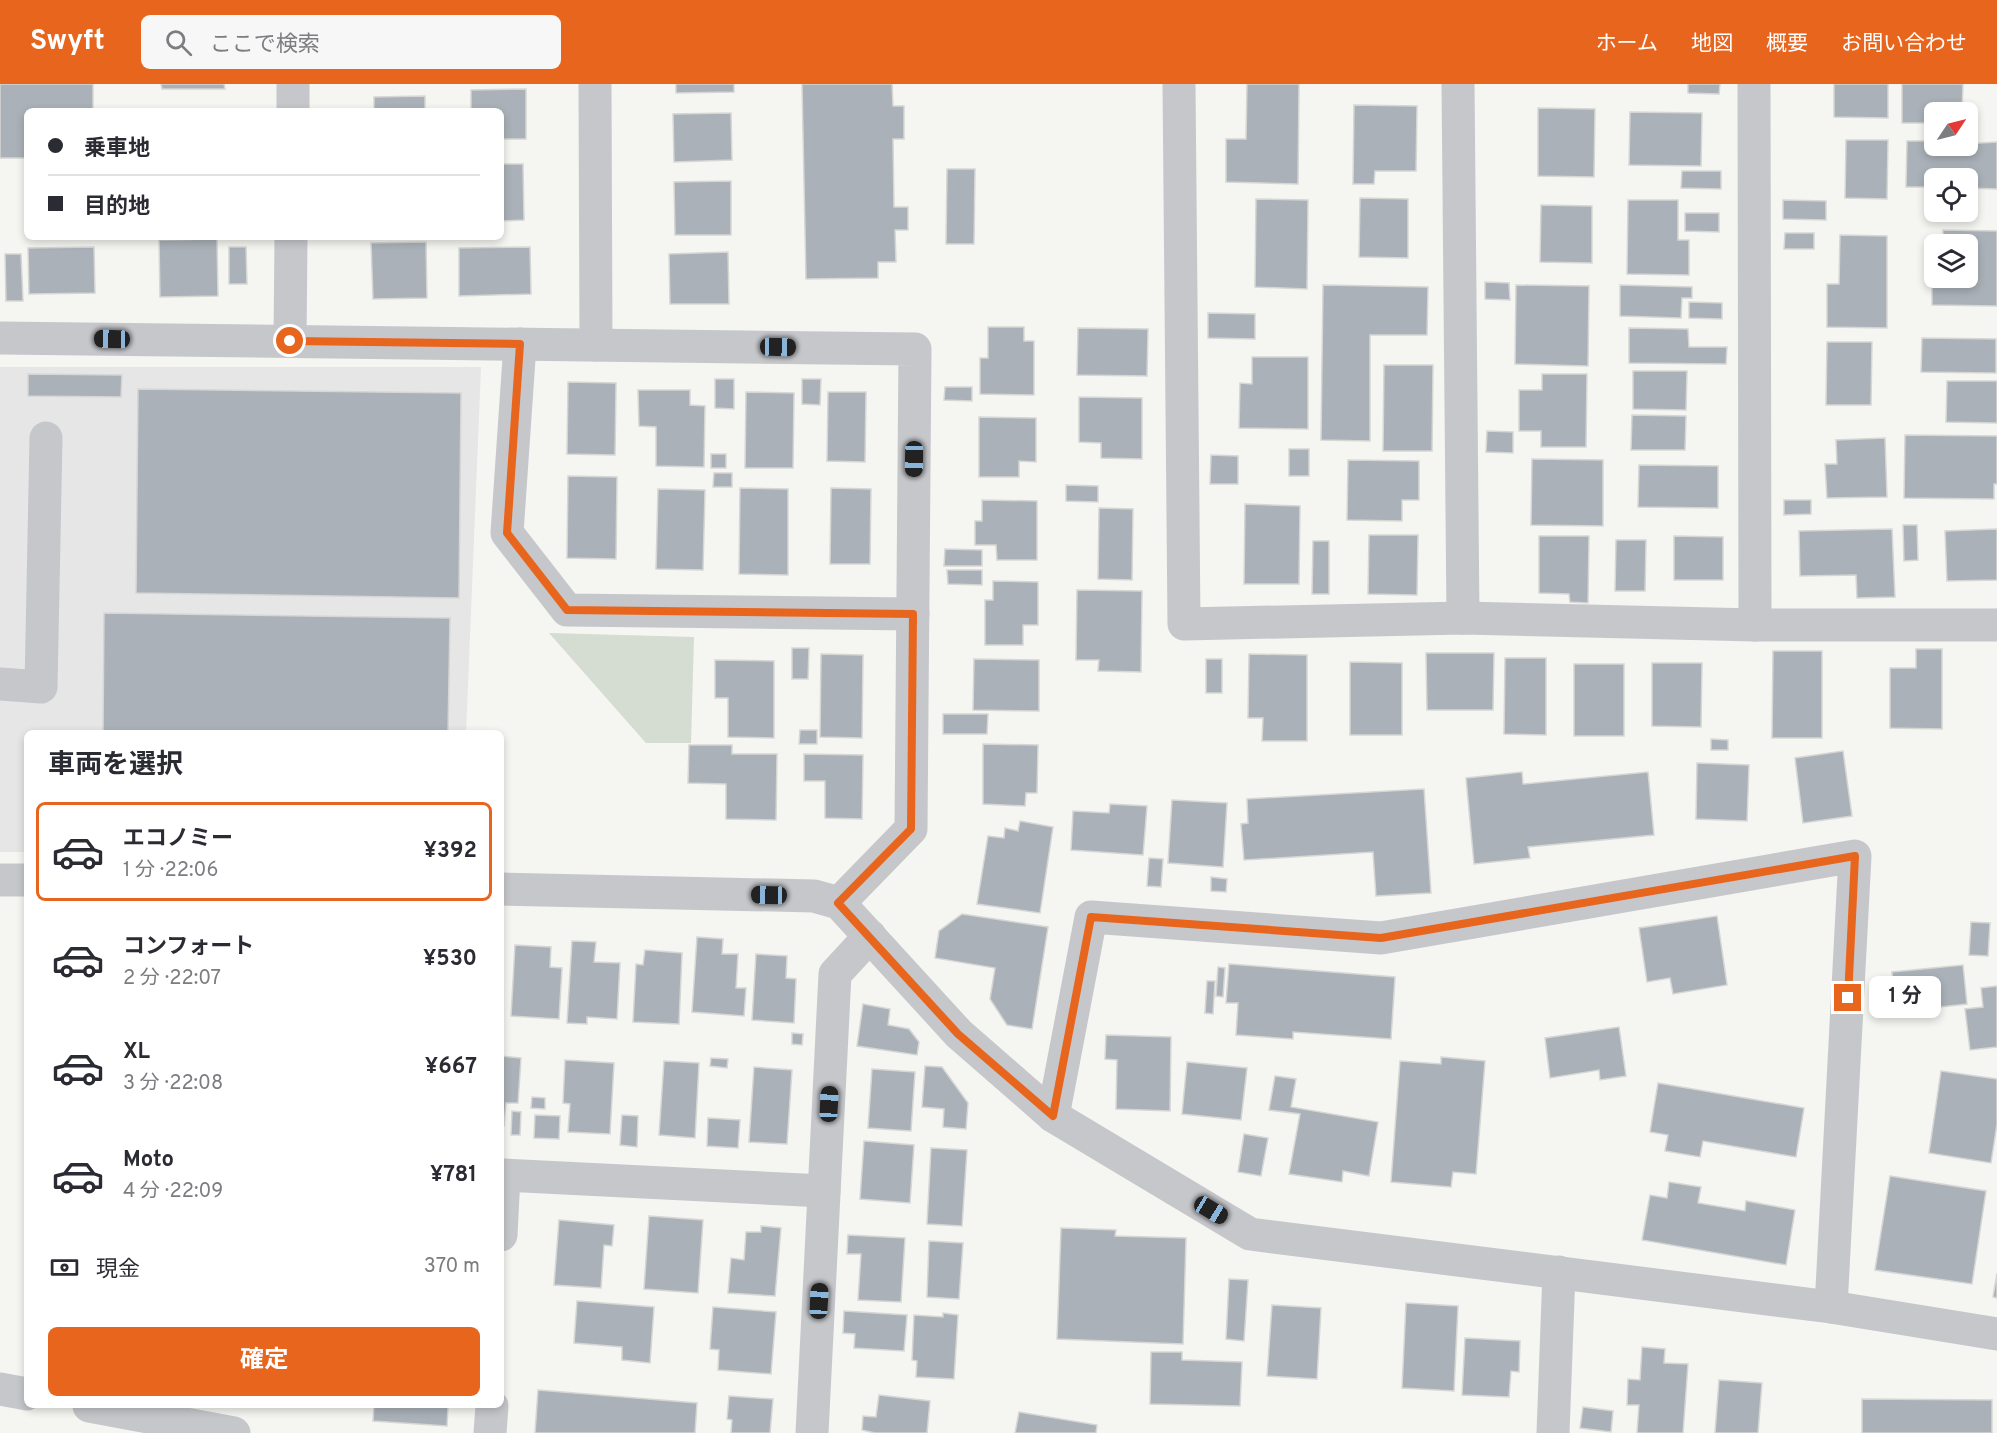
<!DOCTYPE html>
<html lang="ja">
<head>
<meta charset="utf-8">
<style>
  :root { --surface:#fff; --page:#f7f7f7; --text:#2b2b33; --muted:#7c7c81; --line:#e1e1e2; --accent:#e8651e }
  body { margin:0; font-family:Overpass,"Noto Sans JP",sans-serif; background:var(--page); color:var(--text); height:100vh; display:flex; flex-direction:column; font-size:22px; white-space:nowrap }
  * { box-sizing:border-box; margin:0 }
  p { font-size:20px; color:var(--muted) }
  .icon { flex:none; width:33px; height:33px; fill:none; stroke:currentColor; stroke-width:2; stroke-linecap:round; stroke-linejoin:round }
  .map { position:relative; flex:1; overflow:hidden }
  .side { position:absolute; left:24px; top:646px; width:480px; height:678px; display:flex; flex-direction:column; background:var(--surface); border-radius:9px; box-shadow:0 3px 9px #0003 }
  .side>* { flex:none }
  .guide { position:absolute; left:24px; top:24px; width:480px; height:132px; border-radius:9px; box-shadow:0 3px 9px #0003; display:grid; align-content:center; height:132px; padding:0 24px; background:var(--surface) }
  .needle { width:39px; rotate:55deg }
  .controls { position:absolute; left:1924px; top:18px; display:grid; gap:12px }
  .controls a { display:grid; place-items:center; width:54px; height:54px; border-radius:9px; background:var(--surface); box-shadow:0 3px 9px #0003; font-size:30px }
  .end { position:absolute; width:27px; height:27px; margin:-14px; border:8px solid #e8651e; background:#fff; box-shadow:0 0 0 3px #fff }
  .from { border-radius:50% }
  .bubble { position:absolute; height:42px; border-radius:9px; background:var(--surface); box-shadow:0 3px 9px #0003; font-size:20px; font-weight:700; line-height:42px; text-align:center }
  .car { position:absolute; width:18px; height:36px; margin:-18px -9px; border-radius:8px; box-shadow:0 0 4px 2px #0007; background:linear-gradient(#222 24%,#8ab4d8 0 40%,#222 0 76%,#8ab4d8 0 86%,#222 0) }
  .guide b { display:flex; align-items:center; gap:21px; height:57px; font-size:22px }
  .guide b+b { border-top:2px solid var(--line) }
  .guide i { width:15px; height:15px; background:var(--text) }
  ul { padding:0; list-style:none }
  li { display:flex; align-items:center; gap:18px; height:99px; margin:0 12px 9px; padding:0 12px; border:3px solid transparent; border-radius:9px }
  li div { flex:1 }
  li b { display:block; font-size:22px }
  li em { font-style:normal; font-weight:700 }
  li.active { border-color:var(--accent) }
  li>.icon { width:54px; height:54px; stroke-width:1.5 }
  h2 { padding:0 24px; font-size:27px; line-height:72px }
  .pay { display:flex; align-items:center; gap:15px; height:66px; padding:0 24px; font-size:22px }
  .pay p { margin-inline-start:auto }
  .button { display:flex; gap:12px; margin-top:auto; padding:12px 24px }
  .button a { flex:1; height:69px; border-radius:9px; background:var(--accent); color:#fff; font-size:24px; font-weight:700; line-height:69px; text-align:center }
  header { display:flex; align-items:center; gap:36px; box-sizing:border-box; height:84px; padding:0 30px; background:var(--accent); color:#fff }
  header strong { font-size:28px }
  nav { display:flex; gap:33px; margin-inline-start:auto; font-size:21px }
  .search { width:420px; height:54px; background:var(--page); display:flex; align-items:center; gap:15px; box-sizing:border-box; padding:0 21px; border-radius:9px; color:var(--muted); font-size:22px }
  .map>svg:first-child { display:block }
  .built { fill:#e5e6e5 }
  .green { fill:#d5dcd2 }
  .building { fill:#aab1b8; stroke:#d6d6d4; stroke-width:1.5 }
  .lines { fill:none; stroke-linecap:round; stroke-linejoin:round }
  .minor { stroke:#c5c7cb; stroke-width:33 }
  .route { stroke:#e8651e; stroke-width:8 }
</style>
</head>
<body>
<header>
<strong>Swyft</strong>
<div class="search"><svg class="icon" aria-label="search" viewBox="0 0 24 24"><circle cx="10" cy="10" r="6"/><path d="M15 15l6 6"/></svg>ここで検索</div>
<nav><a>ホーム</a><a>地図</a><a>概要</a><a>お問い合わせ</a></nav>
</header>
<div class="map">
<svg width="1997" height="1349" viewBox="0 0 1997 1349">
  <rect width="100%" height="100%" fill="#f5f5f1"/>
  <polygon class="built" points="0,283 481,283 466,649 27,650 27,768 0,768"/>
  <polygon class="green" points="549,549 694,553 691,659 646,659"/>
  <g class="building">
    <polygon points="0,0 93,0 93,27 27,27 27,74 0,74"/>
    <polygon points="161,0 224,0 225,5 162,5"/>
    <polygon points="676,0 734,0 734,8 676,9"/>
    <polygon points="802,0 892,0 893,22 904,22 904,55 893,55 894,123 908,123 908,146 895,146 896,178 878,178 878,194 806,195"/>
    <polygon points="1247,0 1299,0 1298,100 1226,98 1226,55 1246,55"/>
    <polygon points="1688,0 1720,0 1719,10 1688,9"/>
    <polygon points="1834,0 1888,0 1888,34 1834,33"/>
    <polygon points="1902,0 1963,0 1962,28 1935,28 1935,39 1902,39"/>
    <polygon points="526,5 526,55 501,55 501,27 471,27 471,6"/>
    <polygon points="425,12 425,27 374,27 374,13"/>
    <polygon points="1354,21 1417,22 1416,87 1375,87 1374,100 1353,100"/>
    <polygon points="1538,24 1595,25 1594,93 1538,92"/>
    <polygon points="220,25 220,27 160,27 160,26"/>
    <polygon points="1630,28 1702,29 1701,82 1629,81"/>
    <polygon points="731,29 732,76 674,78 673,30"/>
    <polygon points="1846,56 1888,56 1887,115 1845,114"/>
    <polygon points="1907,57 1935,57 1935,62 1997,58 1997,105 1968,104 1968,94 1935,94 1935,103 1906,103"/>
    <polygon points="501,80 523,80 524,136 501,137"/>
    <polygon points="947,85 975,85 974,160 946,160"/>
    <polygon points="1682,87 1721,87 1721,105 1681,104"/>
    <polygon points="731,97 731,151 675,151 674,98"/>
    <polygon points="1360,114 1408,115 1408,174 1359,173"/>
    <polygon points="1256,115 1308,116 1307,205 1255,203"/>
    <polygon points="1628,116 1678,116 1678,156 1689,156 1689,191 1627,190"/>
    <polygon points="1783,116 1826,117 1826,136 1783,135"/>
    <polygon points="1541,121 1592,122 1592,179 1540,178"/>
    <polygon points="1685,129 1719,129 1719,148 1685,147"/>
    <polygon points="1943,146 1997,147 1997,222 1932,221 1932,192 1968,194 1968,160 1943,160"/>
    <polygon points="1785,149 1814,149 1814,165 1784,165"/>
    <polygon points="1840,151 1887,152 1887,244 1827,243 1827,200 1839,200"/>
    <polygon points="217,155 218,212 160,213 159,156"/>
    <polygon points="426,158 427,214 373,215 371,159"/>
    <polygon points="94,163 95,209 29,210 28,164"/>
    <polygon points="229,163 246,163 247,200 229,200"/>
    <polygon points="530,163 531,210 459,212 459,164"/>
    <polygon points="728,168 729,220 670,220 669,170"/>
    <polygon points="5,170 21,170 23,217 6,217"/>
    <polygon points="1485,198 1509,199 1510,216 1485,215"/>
    <polygon points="1323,201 1428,203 1427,251 1370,251 1370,357 1321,356"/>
    <polygon points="1516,201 1589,202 1588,282 1515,280"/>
    <polygon points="1620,201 1692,203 1692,214 1682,214 1681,234 1620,232"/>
    <polygon points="1689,218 1722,219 1722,235 1689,234"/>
    <polygon points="1208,229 1255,230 1255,255 1208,254"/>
    <polygon points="988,243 1024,243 1024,257 1034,257 1034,311 980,310 980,274 988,274"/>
    <polygon points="1078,244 1148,245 1147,292 1077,291"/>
    <polygon points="1629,244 1688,245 1689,263 1727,263 1726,280 1629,279"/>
    <polygon points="1922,254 1996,255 1996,289 1921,288"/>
    <polygon points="1827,258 1872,258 1871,321 1826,321"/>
    <polygon points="1252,273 1308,273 1308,345 1239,344 1240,299 1252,300"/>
    <polygon points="1384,281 1433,281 1432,367 1383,367"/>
    <polygon points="1633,287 1687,287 1686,326 1633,325"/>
    <polygon points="28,290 122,291 121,313 28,312"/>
    <polygon points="1542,290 1587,290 1586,363 1541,363 1541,347 1519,347 1519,306 1542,306"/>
    <polygon points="715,295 734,295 734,325 715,324"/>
    <polygon points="802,295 821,295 820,321 802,320"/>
    <polygon points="1947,297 1997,297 1997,339 1946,338"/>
    <polygon points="568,298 616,299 615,371 567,370"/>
    <polygon points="945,303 972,303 972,317 944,316"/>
    <polygon points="138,305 461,309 459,514 136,509"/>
    <polygon points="638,306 690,306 690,321 705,322 704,383 656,382 656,343 639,342"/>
    <polygon points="746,308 794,309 793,384 745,384"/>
    <polygon points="828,308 866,308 865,378 827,377"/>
    <polygon points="1079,313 1142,314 1142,375 1101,374 1101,359 1079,358"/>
    <polygon points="1632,331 1686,332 1685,366 1631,366"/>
    <polygon points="979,333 1036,334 1036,378 1019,377 1019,393 979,393"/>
    <polygon points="1487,347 1513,348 1513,369 1486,368"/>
    <polygon points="1905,351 1997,352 1997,400 1994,400 1994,415 1904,414"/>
    <polygon points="1885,354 1887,413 1827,414 1825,380 1837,380 1836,356"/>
    <rect x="1289" y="365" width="20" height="27"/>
    <rect x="711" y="370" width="15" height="14"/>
    <polygon points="1211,371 1238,372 1238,400 1210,400"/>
    <polygon points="1532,375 1603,376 1603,442 1531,441"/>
    <polygon points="1348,376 1419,377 1419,416 1402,416 1402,437 1347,436"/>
    <polygon points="1639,381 1718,382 1718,424 1638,423"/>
    <polygon points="714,389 732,389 732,403 713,403"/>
    <polygon points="568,392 617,393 616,475 567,474"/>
    <polygon points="1066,401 1098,402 1098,418 1066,417"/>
    <polygon points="740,404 788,405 788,491 739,490"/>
    <polygon points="831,404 871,405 870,480 830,480"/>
    <polygon points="658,405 705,406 703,486 656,485"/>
    <polygon points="982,416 1037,417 1037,476 997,476 996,461 975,461 975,437 982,437"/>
    <polygon points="1784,416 1811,416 1811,430 1784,431"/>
    <polygon points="1245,420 1300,422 1299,500 1244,500"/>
    <polygon points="1099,424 1133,425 1132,496 1098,495"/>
    <polygon points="1903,441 1917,441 1918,476 1904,477"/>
    <polygon points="1892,445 1895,513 1857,514 1856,491 1800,492 1799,447"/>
    <polygon points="1997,445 1997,496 1947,497 1945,447"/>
    <polygon points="1369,451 1418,451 1417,511 1368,510"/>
    <polygon points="1539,452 1589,452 1588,519 1570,518 1569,510 1539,509"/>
    <polygon points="1674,452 1723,453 1723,496 1674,496"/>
    <polygon points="1616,456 1646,456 1645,507 1615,507"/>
    <polygon points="1313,457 1329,457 1329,510 1312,510"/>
    <polygon points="945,465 982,466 982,482 944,482"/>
    <polygon points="947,486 982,486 982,501 948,500"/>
    <polygon points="993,497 1038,498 1038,541 1023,541 1023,561 985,561 985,516 993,516"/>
    <polygon points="1077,506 1142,507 1141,588 1098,587 1099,576 1076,576"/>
    <polygon points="104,529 450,534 448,650 103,650"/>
    <polygon points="792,564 809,564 808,595 792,595"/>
    <polygon points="1916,565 1942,565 1942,645 1890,644 1890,584 1916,584"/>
    <polygon points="1773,567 1822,567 1822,654 1772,654"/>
    <polygon points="1426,569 1494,569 1493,626 1427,626"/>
    <polygon points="821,570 863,571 862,654 820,653"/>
    <polygon points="1249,570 1307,571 1307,657 1262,657 1263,634 1248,634"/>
    <polygon points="1505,574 1546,574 1546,651 1504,650"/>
    <polygon points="974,575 1039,576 1039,627 973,626"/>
    <rect x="1206" y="575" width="16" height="34"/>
    <polygon points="715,576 774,577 774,654 728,653 728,614 715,614"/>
    <polygon points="1350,578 1402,579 1402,651 1350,651"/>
    <polygon points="1652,579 1702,579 1701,643 1652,642"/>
    <rect x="1574" y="580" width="50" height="72"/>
    <polygon points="943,630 988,630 987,650 943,650"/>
    <polygon points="800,646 817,646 817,660 799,660"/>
    <polygon points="1711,655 1728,656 1728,666 1711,666"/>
    <polygon points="983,660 1038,661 1037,709 1026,709 1025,722 983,720"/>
    <polygon points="689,661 732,661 732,670 777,670 776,736 726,735 726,700 688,699"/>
    <polygon points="1843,667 1852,732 1803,739 1795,674"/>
    <polygon points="804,670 863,671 862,735 825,734 825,697 804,697"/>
    <polygon points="1697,679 1749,681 1747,737 1696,735"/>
    <polygon points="1522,688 1523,700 1648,688 1654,751 1528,763 1530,774 1474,780 1466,694"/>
    <polygon points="1424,705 1431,809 1376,812 1373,768 1244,776 1241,740 1248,739 1247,715"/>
    <polygon points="1172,716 1227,719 1223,783 1168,779"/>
    <polygon points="1110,720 1147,722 1143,771 1071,766 1073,727 1109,729"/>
    <polygon points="1020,737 1053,743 1040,829 977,820 988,752 1004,754 1005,744 1018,747"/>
    <polygon points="1149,774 1163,775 1161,803 1147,802"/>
    <polygon points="1211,793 1227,795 1226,808 1211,807"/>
    <polygon points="962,830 1048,843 1032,945 1007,941 990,915 995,884 935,874 939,847"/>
    <polygon points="1717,832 1727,901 1673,910 1670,894 1647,898 1639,844"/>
    <polygon points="1971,838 1990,839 1988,872 1969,871"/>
    <polygon points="697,853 723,855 722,870 738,870 736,904 746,904 744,932 692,928"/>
    <polygon points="572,857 596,858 594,878 620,879 617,935 587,933 587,940 567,939"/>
    <polygon points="515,861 551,863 550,883 562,884 559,935 511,932"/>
    <polygon points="645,866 682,869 679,940 633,938 636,880 643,881"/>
    <polygon points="756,870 787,872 786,894 796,895 794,939 752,936"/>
    <polygon points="1229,880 1395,893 1391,955 1293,948 1293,955 1236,951 1238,919 1226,919"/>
    <polygon points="1963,881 1967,920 1896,928 1892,888"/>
    <polygon points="1218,883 1225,884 1223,913 1216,912"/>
    <polygon points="1207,897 1215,897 1213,930 1205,929"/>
    <polygon points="1997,902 1997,963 1970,966 1965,925 1983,923 1981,904"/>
    <polygon points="863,920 890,925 888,941 909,945 919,958 917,971 857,962"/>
    <polygon points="1619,943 1626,992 1600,996 1599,986 1550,994 1545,954"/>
    <polygon points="792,949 803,950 802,961 792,960"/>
    <polygon points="1106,951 1171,953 1170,1027 1116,1025 1117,976 1105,975"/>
    <polygon points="501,972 521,974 518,1019 506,1019 504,1042 501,1042"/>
    <polygon points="1441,973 1485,977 1476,1090 1453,1088 1451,1103 1391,1098 1400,977 1441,980"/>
    <polygon points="711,974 728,975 727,984 710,982"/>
    <polygon points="565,976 614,979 610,1050 568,1048 570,1020 563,1019"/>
    <polygon points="664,977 699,979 695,1054 659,1051"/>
    <polygon points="1187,978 1247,984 1241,1036 1182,1030"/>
    <polygon points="925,982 942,983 968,1019 966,1045 943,1043 944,1025 922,1023"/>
    <polygon points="754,983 792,986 787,1060 749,1058"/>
    <polygon points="872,985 915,988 911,1047 868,1044"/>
    <polygon points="1941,987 1997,995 1997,1040 1991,1079 1929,1069"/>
    <polygon points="1275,992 1296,995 1291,1023 1378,1038 1369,1092 1343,1087 1342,1098 1289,1090 1300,1030 1269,1026"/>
    <polygon points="1658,999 1804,1024 1796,1073 1703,1057 1700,1073 1665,1067 1668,1051 1650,1048"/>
    <polygon points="532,1013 545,1014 545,1025 531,1024"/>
    <polygon points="512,1027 521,1028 520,1051 511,1051"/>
    <polygon points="535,1031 560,1032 559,1055 534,1054"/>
    <polygon points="622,1031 638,1032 637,1063 620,1061"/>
    <polygon points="708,1034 740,1036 738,1064 707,1062"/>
    <polygon points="1244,1050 1268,1054 1261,1092 1238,1088"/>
    <polygon points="864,1057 914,1061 910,1119 860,1115"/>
    <polygon points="931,1064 967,1066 962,1142 927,1140"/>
    <polygon points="1890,1092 1986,1107 1972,1200 1875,1186"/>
    <polygon points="1669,1098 1701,1103 1698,1119 1745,1127 1746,1117 1795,1126 1786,1181 1642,1156 1650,1111 1667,1114"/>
    <polygon points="649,1132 703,1136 698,1209 644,1205"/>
    <polygon points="559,1136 614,1141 612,1162 604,1161 601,1204 554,1201"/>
    <polygon points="761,1142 781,1144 775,1212 728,1209 731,1174 744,1176 746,1148 761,1148"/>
    <polygon points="1061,1144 1116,1146 1115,1152 1186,1154 1183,1260 1057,1255"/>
    <polygon points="848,1151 905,1154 901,1218 858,1216 861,1170 847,1170"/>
    <polygon points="929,1157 963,1159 959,1215 927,1213"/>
    <polygon points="1997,1189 1997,1214 1993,1213"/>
    <polygon points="1229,1195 1248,1196 1244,1257 1226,1255"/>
    <polygon points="577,1217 654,1223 650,1279 622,1276 622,1263 574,1259"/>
    <polygon points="1406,1219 1458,1222 1454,1307 1402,1304"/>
    <polygon points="1272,1221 1321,1224 1317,1295 1267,1292"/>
    <polygon points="713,1223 776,1228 771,1290 718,1286 719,1266 710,1265"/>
    <polygon points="844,1227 907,1231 904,1267 854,1264 855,1250 843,1249"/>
    <polygon points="943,1229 958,1231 954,1295 916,1293 917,1277 912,1276 914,1231 943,1233"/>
    <polygon points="1465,1254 1520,1257 1519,1288 1511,1287 1509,1313 1462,1311"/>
    <polygon points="1642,1263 1665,1265 1664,1279 1688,1280 1683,1349 1637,1349 1639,1321 1627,1321 1628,1295 1640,1296"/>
    <polygon points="1151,1268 1182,1268 1182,1276 1242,1278 1240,1322 1150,1320"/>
    <polygon points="1719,1296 1762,1299 1758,1349 1715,1349"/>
    <polygon points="538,1306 697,1319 695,1349 535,1349"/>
    <polygon points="879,1311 930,1317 927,1349 875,1349 862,1346 863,1332 876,1333"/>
    <polygon points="729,1312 773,1315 770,1349 731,1349 732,1336 727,1335"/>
    <polygon points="1862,1315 1992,1316 1992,1349 1862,1349"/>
    <polygon points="374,1322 448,1322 447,1342 373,1337"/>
    <polygon points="1583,1323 1613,1327 1611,1348 1580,1344"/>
    <polygon points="1019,1328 1097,1341 1096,1349 1015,1349"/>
  </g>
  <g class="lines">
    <g class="minor">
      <polyline points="595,0 596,261"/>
      <polyline points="1179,0 1184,540 1463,534 1755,541 1997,541"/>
      <polyline points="1458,0 1463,534"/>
      <polyline points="1754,0 1755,541"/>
      <polyline points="293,27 293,0"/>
      <polyline points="0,254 915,265 911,745 839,819"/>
      <polyline points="290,257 291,153"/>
      <polyline points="520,260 507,449 567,526 913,530"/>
      <polyline points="0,600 41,603 46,354"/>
      <polyline points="0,796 27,796"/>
      <polyline points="501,805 814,812 839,819 959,950 1053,1032 1250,1150 1831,1223 1997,1250"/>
      <polyline points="1053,1032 1091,833 1381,854 1855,772 1831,1223"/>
      <polyline points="501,1151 504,1091 824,1107"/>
      <polyline points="0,1305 27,1310"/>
      <polyline points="89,1322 234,1349"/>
      <polyline points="490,1349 492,1322"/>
      <polyline points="812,1349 835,890 870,852"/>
      <polyline points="1553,1349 1559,1188"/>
    </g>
  </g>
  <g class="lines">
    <polyline class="route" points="290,257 520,260 507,449 567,526 913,530 911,745 838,819 958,950 1053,1032 1091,833 1381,854 1855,772 1848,914"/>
  </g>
</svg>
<div class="controls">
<a><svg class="needle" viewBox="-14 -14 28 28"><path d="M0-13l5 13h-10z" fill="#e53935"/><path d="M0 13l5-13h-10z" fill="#7c7c81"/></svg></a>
<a><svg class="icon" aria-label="locate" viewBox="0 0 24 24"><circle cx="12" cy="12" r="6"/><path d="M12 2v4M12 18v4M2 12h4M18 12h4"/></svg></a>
<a><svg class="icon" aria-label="layers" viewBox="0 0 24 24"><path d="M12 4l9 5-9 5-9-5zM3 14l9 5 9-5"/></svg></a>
</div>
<i class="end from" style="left:290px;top:257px"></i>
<i class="end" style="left:1848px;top:914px"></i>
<div class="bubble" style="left:1869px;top:892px;width:72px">1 分</div>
<i class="car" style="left:112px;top:255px;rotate:271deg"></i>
<i class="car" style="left:778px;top:263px;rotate:91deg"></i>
<i class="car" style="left:914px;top:375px;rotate:181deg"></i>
<i class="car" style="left:769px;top:811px;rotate:271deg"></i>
<i class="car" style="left:829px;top:1020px;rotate:3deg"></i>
<i class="car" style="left:1211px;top:1126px;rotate:121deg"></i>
<i class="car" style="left:819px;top:1217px;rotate:3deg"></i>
<div class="guide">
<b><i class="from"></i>乗車地</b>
<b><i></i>目的地</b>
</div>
<section class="side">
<h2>車両を選択</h2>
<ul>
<li class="active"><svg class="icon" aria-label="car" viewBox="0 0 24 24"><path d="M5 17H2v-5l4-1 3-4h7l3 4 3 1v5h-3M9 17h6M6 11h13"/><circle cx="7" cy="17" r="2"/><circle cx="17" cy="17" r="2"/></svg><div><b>エコノミー</b><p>1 分 · 22:06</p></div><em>¥392</em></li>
<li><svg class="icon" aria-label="car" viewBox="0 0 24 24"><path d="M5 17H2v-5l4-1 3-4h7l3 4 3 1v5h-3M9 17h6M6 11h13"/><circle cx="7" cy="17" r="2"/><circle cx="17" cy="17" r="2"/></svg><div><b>コンフォート</b><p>2 分 · 22:07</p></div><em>¥530</em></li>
<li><svg class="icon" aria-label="car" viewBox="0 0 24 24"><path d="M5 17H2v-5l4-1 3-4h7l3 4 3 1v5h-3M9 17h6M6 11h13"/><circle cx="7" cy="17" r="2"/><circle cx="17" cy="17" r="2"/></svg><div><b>XL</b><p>3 分 · 22:08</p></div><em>¥667</em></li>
<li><svg class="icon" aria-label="car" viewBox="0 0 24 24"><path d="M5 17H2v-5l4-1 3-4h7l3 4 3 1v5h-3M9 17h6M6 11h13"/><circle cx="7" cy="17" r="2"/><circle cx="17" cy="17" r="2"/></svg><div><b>Moto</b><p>4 分 · 22:09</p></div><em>¥781</em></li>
</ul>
<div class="pay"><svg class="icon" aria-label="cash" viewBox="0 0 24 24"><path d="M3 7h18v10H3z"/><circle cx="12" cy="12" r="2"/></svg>現金<p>370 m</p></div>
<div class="button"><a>確定</a></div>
</section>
</div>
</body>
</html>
